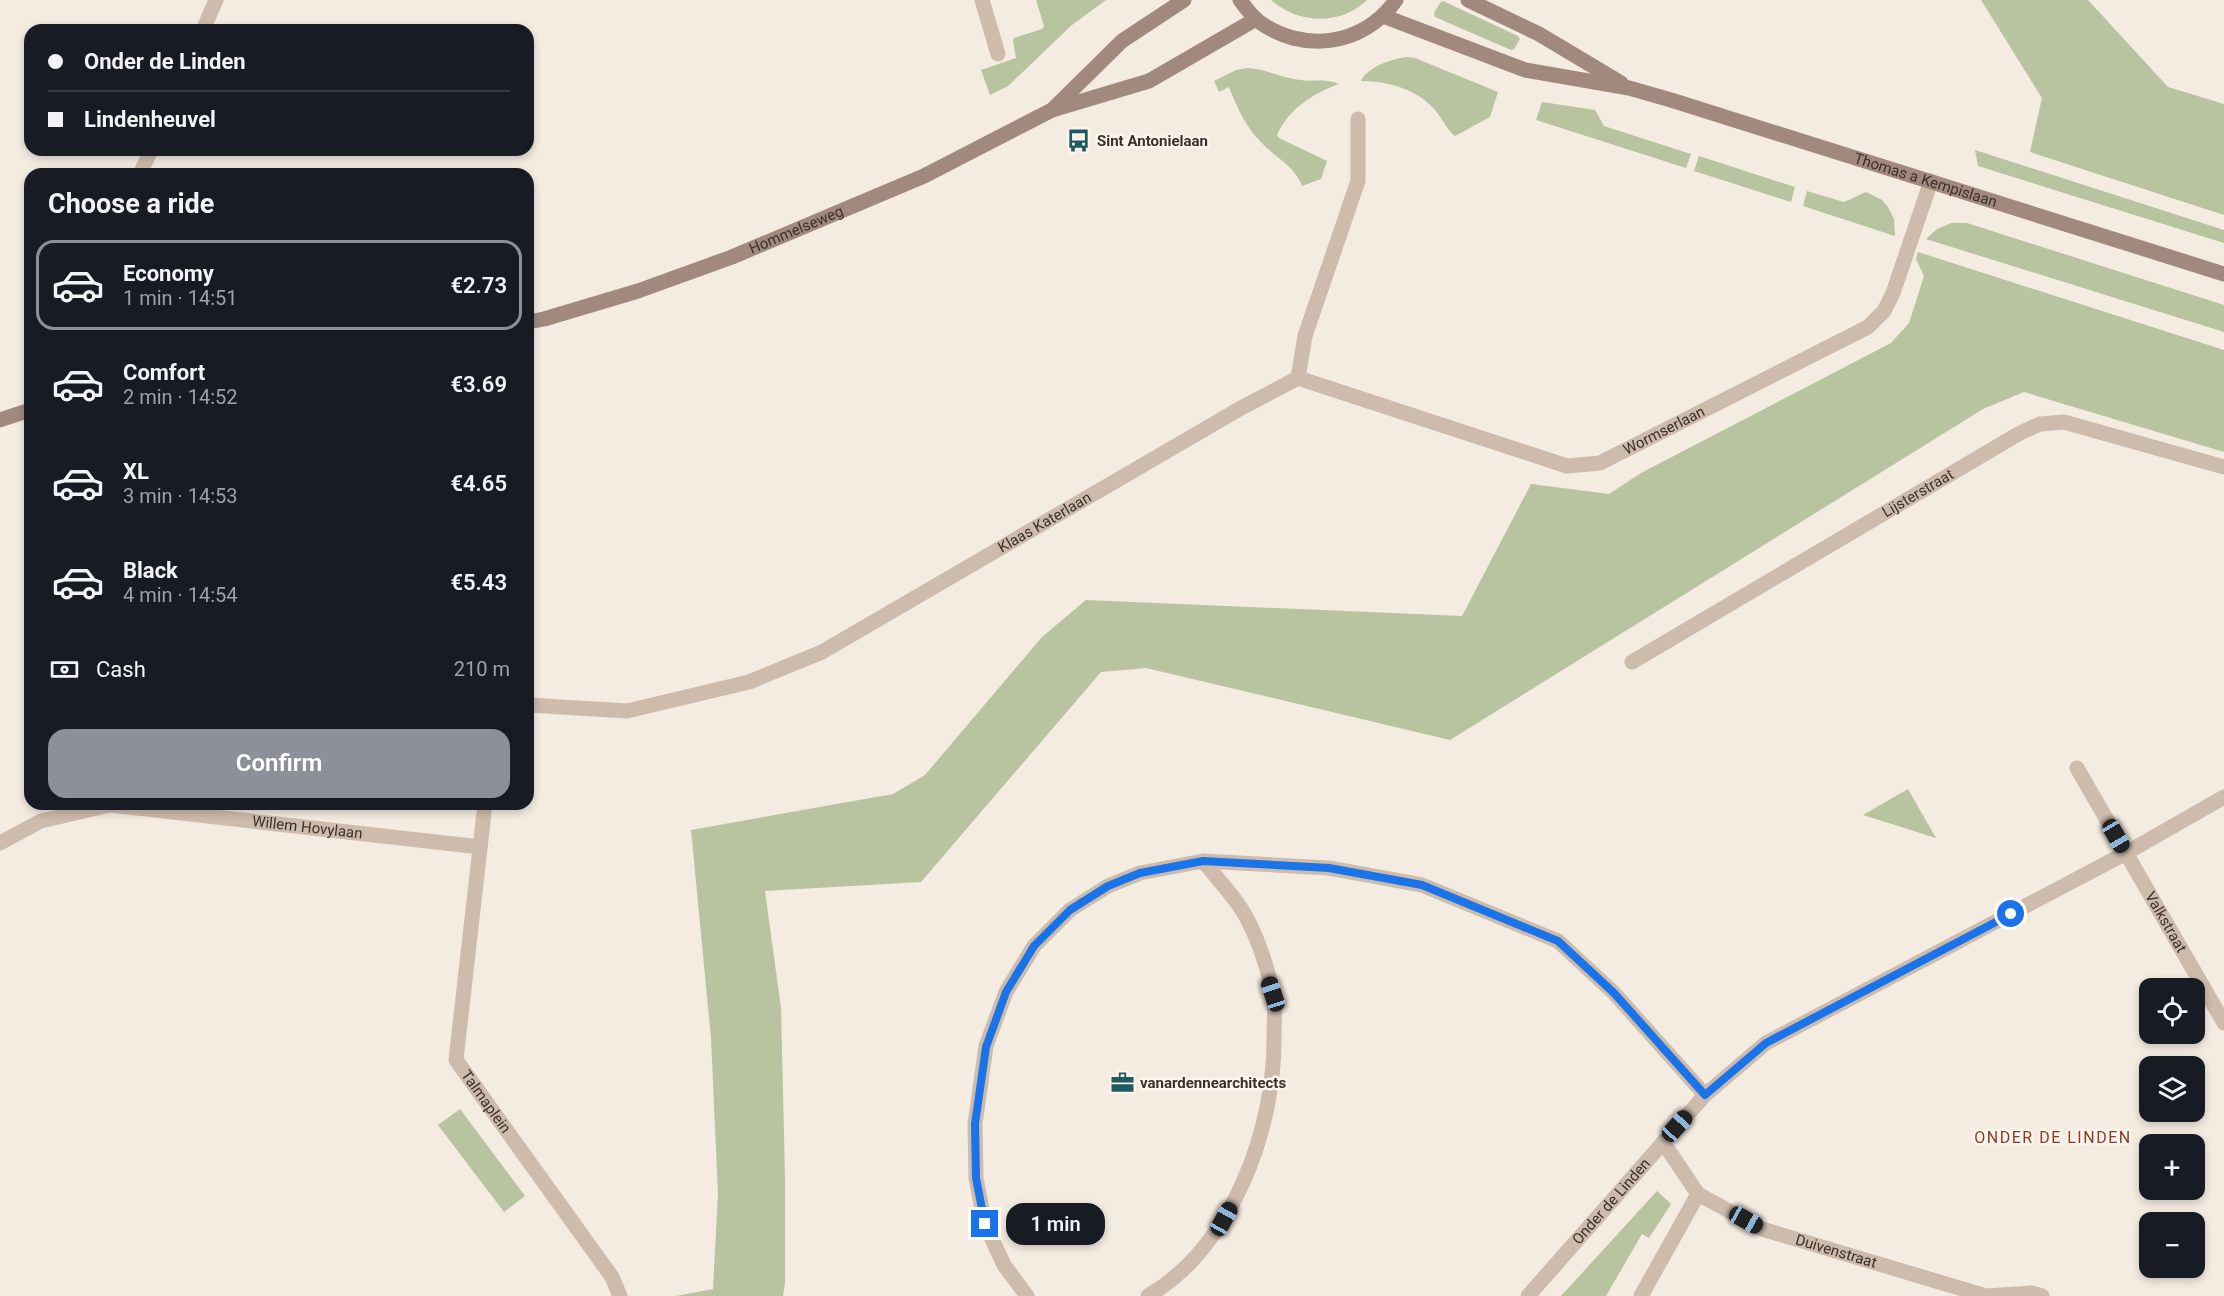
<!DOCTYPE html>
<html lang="en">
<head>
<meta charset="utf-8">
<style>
  :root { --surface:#171b24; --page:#242831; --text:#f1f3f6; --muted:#9ea1a6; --line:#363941; --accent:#8c9099 }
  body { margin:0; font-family:Roboto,sans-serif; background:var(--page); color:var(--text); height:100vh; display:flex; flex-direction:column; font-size:22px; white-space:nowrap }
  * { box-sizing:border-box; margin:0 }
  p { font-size:20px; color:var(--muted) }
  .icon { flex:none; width:33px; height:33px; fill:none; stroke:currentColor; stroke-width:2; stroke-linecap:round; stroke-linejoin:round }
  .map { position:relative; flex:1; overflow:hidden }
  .panel { position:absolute; left:24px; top:168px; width:510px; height:642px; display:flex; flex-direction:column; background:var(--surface); border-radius:18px; box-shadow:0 3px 9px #0003 }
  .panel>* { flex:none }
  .guide { position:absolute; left:24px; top:24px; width:510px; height:132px; border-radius:18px; box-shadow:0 3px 9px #0003; display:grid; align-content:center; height:132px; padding:0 24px; background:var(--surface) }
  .buttons { position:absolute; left:2139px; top:978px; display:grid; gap:12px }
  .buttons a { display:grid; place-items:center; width:66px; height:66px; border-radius:12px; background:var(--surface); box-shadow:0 3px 9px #0003; font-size:30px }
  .end { position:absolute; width:27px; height:27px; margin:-14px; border:8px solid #1a73e8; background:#fff; box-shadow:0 0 0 3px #fff }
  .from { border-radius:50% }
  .bubble { position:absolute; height:42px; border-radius:18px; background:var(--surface); box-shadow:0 3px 9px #0003; font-size:20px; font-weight:600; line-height:42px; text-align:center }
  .car { position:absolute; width:18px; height:36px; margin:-18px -9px; border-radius:8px; box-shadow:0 0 4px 2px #0007; background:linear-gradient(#222 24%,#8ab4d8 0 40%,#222 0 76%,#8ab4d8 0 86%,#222 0) }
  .guide b { display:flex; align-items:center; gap:21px; height:57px; font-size:22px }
  .guide b+b { border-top:2px solid var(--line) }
  .guide i { width:15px; height:15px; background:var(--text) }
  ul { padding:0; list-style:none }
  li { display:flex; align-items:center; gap:18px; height:90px; margin:0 12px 9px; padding:0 12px; border:3px solid transparent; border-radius:18px }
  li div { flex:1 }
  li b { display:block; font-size:22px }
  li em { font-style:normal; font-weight:600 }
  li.on { border-color:var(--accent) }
  li>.icon { width:54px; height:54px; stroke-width:1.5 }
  h2 { padding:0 24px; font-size:27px; line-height:72px }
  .pay { display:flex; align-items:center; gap:15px; height:66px; padding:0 24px; font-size:22px }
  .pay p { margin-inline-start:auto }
  .button { display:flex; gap:12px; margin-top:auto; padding:12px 24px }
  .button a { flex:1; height:69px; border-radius:18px; background:var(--accent); color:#fff; font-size:24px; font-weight:600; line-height:69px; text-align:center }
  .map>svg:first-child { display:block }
  .green { fill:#b8c4a0 }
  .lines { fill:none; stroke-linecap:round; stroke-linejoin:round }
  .street { stroke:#cdbbac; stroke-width:15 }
  .secondary { stroke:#a18a7d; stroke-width:15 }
  .route { stroke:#1a73e8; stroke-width:8 }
  .labels { text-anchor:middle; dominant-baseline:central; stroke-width:5; stroke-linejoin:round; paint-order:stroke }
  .poi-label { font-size:15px; font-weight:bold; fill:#3b302b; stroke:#fbf5ee; text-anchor:start }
  .street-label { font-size:15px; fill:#3b302b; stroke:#fbf5ee }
  .neighbourhood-label { font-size:16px; letter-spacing:1.5px; fill:#8c3b22; stroke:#fbf5ee }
</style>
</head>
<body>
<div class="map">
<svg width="2224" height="1296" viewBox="0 0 2224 1296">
  <rect width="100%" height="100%" fill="#f4ebe1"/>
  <g class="green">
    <polygon points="1036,0 1106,0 1072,25 1008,86 990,95 981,70 1016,58 1013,41 1014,38 1042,29 1044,26"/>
    <path d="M1271,0H1367C1340,26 1298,24 1271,0Z"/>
    <polygon points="1981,0 2088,0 2168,87 2224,104 2224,215 2030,152 2042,98"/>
    <polygon points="1443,1 1518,36 1520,39 1514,49 1511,50 1435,17 1434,13 1440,3"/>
    <path d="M1406,57L1415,58L1498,92L1490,117L1455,136C1447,130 1442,118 1435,110C1417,89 1388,81 1361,81C1367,67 1392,59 1406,57Z"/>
    <path d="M1248,68C1266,69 1282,78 1300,80C1313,82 1327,78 1339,84C1314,93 1288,109 1277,135L1279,138L1327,161L1321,179L1302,186C1295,166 1274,157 1260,141C1245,126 1237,107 1229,87L1219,92L1214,81L1236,70Z"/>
    <polygon points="1542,102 1595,110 1604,126 1691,154 1686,168 1536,120"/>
    <polygon points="1975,150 2224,230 2224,243 1978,166"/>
    <polygon points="1699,156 1795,187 1791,202 1694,171"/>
    <polygon points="1807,191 1844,202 1866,192 1882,200 1888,207 1894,219 1895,236 1803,206"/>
    <polygon points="1951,223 1967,223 2224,305 2224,332 1926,239 1937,229"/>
    <polygon points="1918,252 2224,350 2224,452 2024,392 1983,409 1450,740 1146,668 1101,672 921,882 765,891 781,1008 785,1178 785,1283 783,1296 676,1296 713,1289 718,1194 711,1038 691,830 893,794 925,775 1042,637 1086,600 1462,616 1531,484 1609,494 1641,473 1891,343 1909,323 1924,276 1916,259"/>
    <polygon points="1908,789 1936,838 1863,815"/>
    <polygon points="460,1109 525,1196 504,1212 438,1125"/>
    <polygon points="1657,1191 1671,1204 1649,1238 1642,1234 1606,1296 1561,1296"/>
  </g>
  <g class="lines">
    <g class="street">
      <polyline points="982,0 998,54"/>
      <polyline points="203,30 216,0"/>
      <polyline points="140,174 151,150"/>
      <path id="s1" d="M1298,378L1567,466L1600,463L1868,327L1884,311L1893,293L1931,181"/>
      <polyline points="1298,378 1305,336 1358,181 1358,119"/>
      <path id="s2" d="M1632,662L2020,433L2040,424L2064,422L2224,467"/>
      <path id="s3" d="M528,705L627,711L749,682L822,652L1241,408L1298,378"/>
      <path id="s4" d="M2077,768L2224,1023"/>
      <path id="s5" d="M485,804L456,1060L612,1277L620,1296"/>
      <path id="s6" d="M0,843L41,821L110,805L480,847"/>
      <path id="s7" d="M1663,1142L1698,1194L1762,1229L1986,1296L2032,1293L2042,1296"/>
      <polyline points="1027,1296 1004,1265 985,1224 976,1178 975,1124 986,1046 1006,992 1034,946 1070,910 1108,886 1140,873 1203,861 1329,868 1422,885 1558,941 1614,993 1705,1095"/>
      <path d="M1148,1296C1233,1246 1276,1127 1274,1033C1274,1020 1276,1004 1273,992C1266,963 1255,928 1238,904C1227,889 1215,875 1203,861"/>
      <path id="s8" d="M1528,1296L1705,1095L1766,1043L2126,853L2224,797"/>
      <polyline points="1641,1296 1698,1194"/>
    </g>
    <g class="secondary">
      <path d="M1240,0C1245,7 1251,15 1258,21C1302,54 1364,46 1396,0"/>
      <polyline points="1468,0 1539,34 1621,83"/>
      <path id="s9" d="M1383,16L1525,70L1629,88L1671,100L2224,274"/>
      <polyline points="1054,108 1122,41 1184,0"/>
      <path id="s10" d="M528,322L544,319L638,291L732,257L924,176L1052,110L1149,81L1256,19"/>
      <polyline points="0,420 30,410"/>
    </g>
  </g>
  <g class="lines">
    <polyline class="route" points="985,1224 976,1178 975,1124 986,1047 1006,992 1034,946 1070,910 1108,886 1140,873 1203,861 1329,868 1422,885 1558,941 1614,993 1705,1095 1766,1043 2011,914"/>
  </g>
  <defs>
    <symbol id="bus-bare" viewBox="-9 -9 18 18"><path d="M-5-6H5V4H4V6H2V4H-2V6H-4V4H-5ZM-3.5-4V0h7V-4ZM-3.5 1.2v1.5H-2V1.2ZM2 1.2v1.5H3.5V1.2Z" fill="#1f5a5e" stroke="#fbf5ee" stroke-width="2.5" paint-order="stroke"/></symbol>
    <symbol id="office-bare" viewBox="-9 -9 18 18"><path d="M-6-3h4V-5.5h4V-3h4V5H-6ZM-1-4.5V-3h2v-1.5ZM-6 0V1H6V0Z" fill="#1f5a5e" stroke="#fbf5ee" stroke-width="2.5" paint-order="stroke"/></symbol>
  </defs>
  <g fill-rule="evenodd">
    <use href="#bus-bare" x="1062" y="124" width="33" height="33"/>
    <use href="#office-bare" x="1106" y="1066" width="33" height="33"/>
  </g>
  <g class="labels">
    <g class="poi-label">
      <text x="1097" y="141">Sint Antonielaan</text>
      <text x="1140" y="1083">vanardennearchitects</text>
    </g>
    <g class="street-label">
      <text stroke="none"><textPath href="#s9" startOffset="568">Thomas a Kempislaan</textPath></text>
      <text stroke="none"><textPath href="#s10" startOffset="284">Hommelseweg</textPath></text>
      <text stroke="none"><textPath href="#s1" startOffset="388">Wormserlaan</textPath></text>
      <text stroke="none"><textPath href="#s2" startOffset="332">Lijsterstraat</textPath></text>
      <text stroke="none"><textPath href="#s3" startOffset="561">Klaas Katerlaan</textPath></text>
      <text stroke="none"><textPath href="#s6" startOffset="316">Willem Hovylaan</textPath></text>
      <text stroke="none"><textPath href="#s4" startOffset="178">Valkstraat</textPath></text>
      <text stroke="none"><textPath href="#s5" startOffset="309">Talmaplein</textPath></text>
      <text stroke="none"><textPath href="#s8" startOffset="126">Onder de Linden</textPath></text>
      <text stroke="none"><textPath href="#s7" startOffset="213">Duivenstraat</textPath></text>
    </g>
    <g class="neighbourhood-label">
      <text x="2053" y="1137">ONDER DE LINDEN</text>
    </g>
  </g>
</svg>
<div class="buttons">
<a><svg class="icon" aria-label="locate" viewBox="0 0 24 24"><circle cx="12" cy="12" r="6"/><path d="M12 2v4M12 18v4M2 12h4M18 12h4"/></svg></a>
<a><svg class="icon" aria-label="layers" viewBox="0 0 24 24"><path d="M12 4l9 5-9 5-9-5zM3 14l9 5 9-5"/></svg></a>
<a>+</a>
<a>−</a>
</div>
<i class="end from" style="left:2011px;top:914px"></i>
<i class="end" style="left:985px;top:1224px"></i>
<div class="bubble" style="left:1006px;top:1203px;width:99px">1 min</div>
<i class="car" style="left:2116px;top:836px;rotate:150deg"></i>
<i class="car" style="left:1273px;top:994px;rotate:342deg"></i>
<i class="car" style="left:1677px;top:1126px;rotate:42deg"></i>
<i class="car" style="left:1224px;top:1219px;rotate:29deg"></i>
<i class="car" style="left:1746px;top:1220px;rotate:119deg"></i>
<div class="guide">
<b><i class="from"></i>Onder de Linden</b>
<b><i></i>Lindenheuvel</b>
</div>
<section class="panel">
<h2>Choose a ride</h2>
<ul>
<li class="on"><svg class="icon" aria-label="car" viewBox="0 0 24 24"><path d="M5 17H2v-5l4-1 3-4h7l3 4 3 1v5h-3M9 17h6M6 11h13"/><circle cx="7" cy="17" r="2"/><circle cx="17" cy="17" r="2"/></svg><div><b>Economy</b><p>1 min · 14:51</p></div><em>€2.73</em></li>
<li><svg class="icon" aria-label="car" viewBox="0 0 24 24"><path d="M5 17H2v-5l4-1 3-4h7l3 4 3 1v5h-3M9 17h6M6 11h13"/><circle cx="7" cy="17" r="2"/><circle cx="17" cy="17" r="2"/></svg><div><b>Comfort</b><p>2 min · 14:52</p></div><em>€3.69</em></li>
<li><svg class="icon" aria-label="car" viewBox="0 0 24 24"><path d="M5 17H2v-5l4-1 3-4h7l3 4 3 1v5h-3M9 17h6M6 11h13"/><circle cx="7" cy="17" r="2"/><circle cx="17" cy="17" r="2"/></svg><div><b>XL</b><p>3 min · 14:53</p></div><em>€4.65</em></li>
<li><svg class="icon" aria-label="car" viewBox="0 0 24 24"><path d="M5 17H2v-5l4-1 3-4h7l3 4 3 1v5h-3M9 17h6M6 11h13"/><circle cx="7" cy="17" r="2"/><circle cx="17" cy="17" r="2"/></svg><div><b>Black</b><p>4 min · 14:54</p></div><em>€5.43</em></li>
</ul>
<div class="pay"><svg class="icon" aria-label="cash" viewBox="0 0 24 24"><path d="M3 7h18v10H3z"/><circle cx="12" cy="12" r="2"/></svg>Cash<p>210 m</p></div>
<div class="button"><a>Confirm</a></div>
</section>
</div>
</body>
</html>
